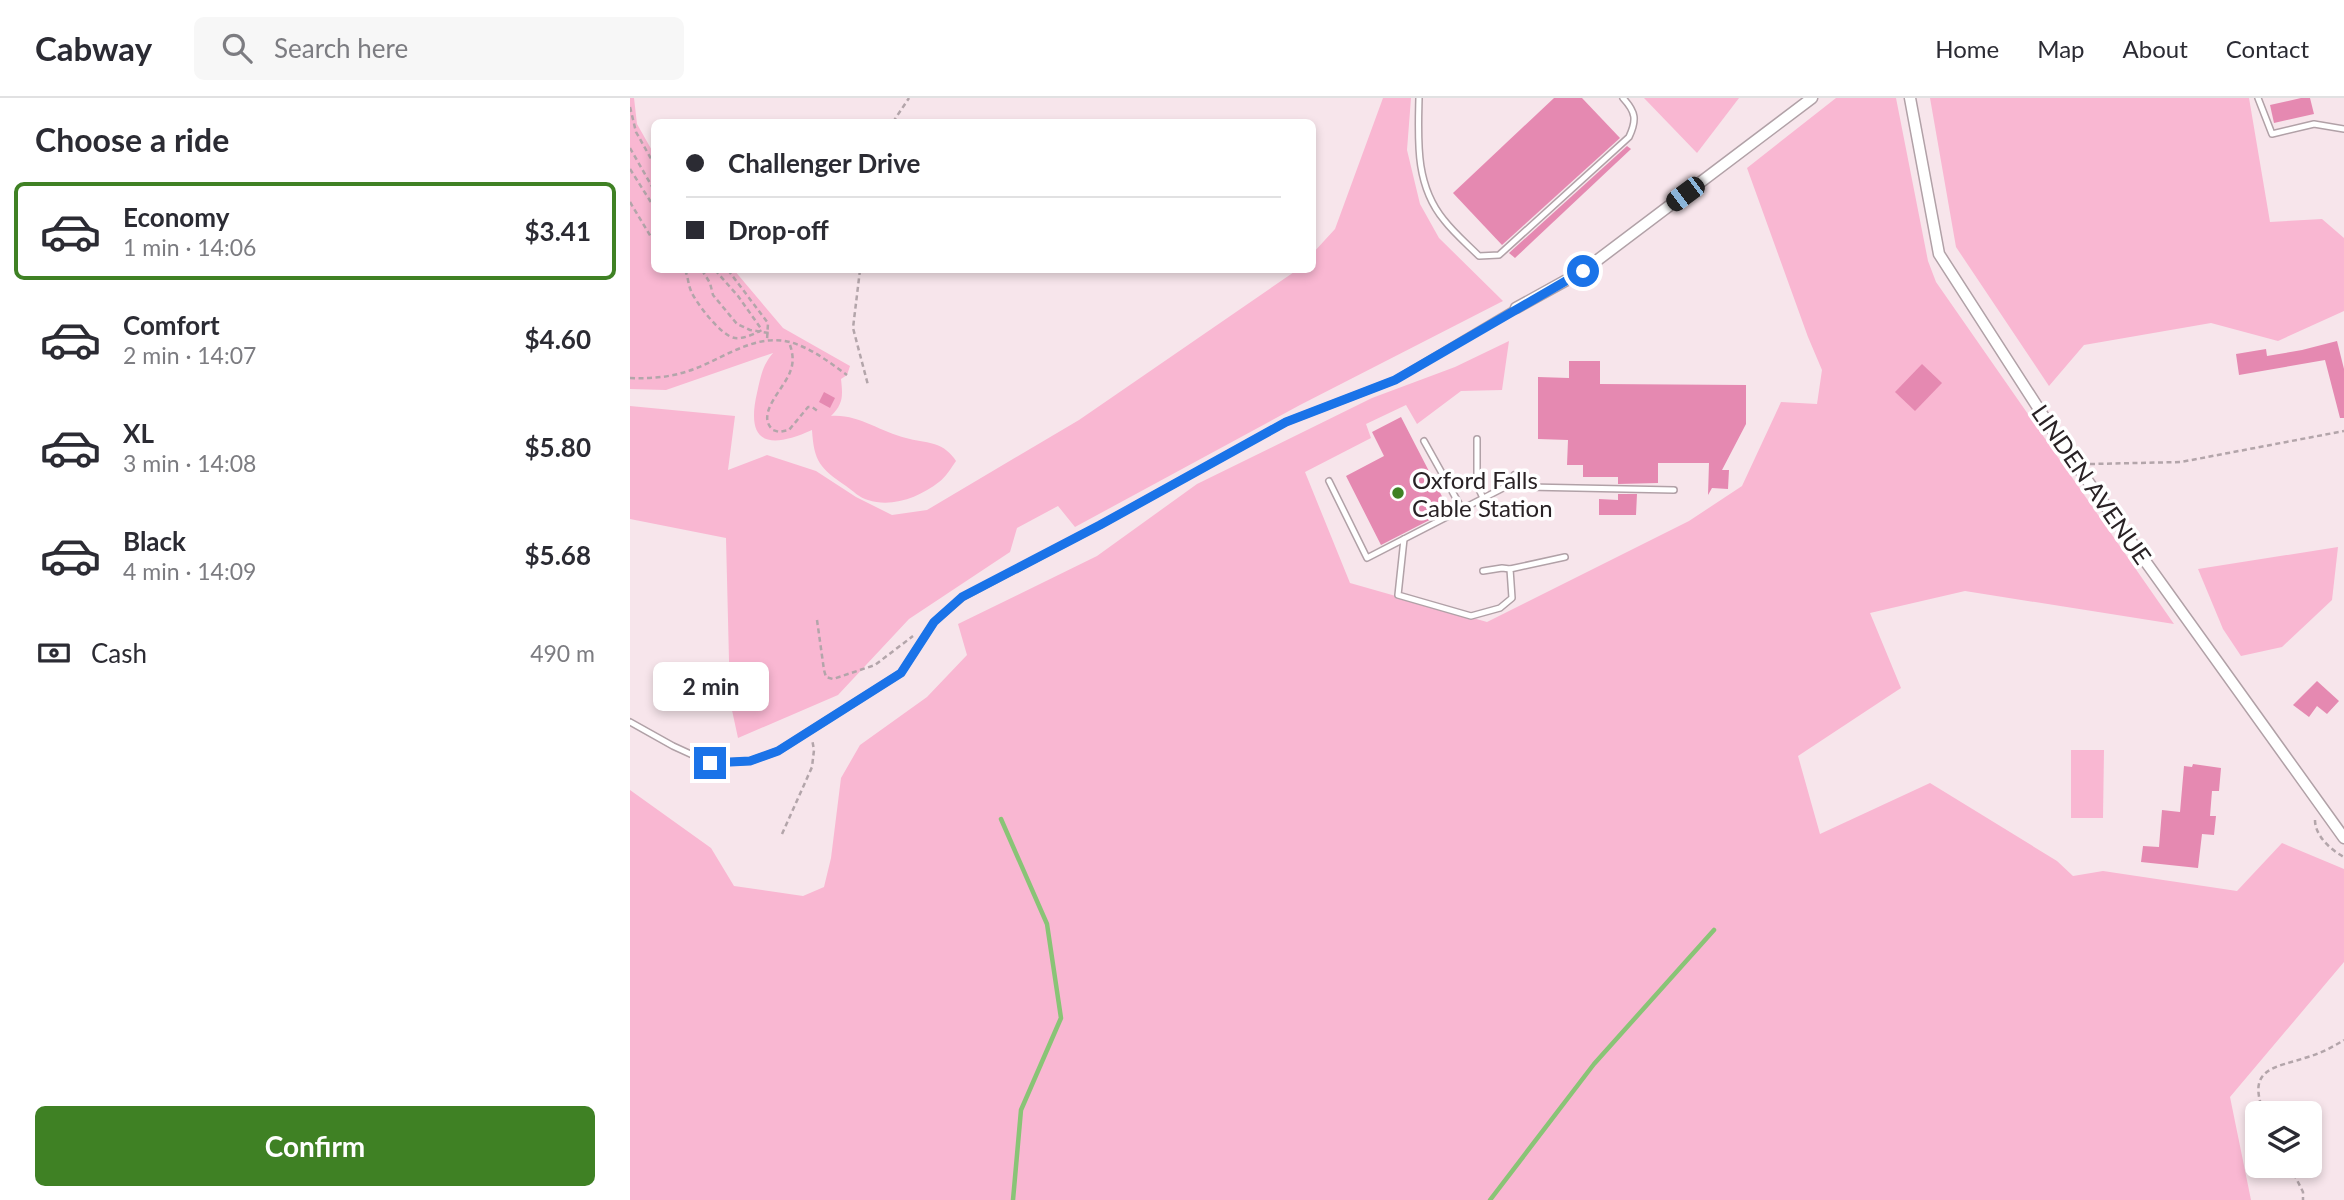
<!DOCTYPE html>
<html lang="en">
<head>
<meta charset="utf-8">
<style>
  :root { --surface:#fff; --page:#f7f7f7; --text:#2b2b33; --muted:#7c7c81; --line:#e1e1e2; --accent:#3f8124 }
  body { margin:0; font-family:Lato,sans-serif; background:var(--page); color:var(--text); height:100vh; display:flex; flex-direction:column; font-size:26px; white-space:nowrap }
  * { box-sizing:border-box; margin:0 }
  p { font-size:23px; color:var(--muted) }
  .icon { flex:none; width:38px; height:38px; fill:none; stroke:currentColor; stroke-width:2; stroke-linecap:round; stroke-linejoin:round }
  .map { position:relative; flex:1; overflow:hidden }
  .side { display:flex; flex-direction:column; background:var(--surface); width:630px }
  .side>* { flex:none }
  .banner { position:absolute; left:21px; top:21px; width:665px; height:154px; border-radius:10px; box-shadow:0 4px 10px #0003; display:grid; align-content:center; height:154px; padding:0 35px; background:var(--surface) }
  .controls { position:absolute; left:1615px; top:1003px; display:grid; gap:14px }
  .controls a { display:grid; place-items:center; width:77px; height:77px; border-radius:10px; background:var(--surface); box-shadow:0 4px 10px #0003; font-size:35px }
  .end { position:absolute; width:32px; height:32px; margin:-16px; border:9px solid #1a73e8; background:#fff; box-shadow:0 0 0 4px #fff }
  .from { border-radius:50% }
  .bubble { position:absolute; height:49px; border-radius:10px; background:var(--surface); box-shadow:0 4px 10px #0003; font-size:23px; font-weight:700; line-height:49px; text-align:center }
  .car { position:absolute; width:21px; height:42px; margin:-21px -10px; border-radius:9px; box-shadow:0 0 5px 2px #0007; background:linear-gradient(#222 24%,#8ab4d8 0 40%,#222 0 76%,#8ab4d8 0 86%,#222 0) }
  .banner b { display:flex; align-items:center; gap:24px; height:66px; font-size:26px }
  .banner b+b { border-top:2px solid var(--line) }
  .banner i { width:18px; height:18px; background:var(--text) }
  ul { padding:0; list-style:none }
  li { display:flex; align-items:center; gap:21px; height:98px; margin:0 14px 10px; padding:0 21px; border:4px solid transparent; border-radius:10px }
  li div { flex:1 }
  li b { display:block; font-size:26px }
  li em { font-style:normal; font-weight:700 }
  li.active { border-color:var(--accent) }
  li>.icon { width:63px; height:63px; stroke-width:1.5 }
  h2 { padding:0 35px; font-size:32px; line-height:84px }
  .pay { display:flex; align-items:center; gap:18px; height:77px; padding:0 35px; font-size:26px }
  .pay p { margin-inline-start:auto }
  .button { display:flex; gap:14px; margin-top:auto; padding:14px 35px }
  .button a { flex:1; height:80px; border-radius:10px; background:var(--accent); color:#fff; font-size:28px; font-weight:700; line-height:80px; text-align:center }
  header { display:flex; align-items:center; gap:42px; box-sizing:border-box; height:98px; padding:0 35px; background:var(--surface); border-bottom:2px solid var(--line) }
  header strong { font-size:33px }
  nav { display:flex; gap:38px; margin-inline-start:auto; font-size:24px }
  .search { width:490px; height:63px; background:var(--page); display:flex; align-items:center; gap:18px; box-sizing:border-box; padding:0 24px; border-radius:10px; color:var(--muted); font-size:26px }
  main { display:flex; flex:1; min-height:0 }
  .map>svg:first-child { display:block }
  .green { fill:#f9b7d2 }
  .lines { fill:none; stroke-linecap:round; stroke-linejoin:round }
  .stream { stroke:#89c476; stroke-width:4.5 }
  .building { fill:#e589b1 }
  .lane-casing { stroke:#b1a1a7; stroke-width:8 }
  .street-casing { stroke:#b1a1a7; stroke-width:13 }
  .path { stroke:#b3a5aa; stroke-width:2.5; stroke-dasharray:5 3.5; stroke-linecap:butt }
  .lane { stroke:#fff; stroke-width:5 }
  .street { stroke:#fff; stroke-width:10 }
  .route { stroke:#1a73e8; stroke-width:9 }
  .poi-dot { fill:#3f8124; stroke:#fff; stroke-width:2.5 }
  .labels { text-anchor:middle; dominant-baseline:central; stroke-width:7; stroke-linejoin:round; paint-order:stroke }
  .poi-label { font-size:24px; fill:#292225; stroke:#fff; text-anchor:start }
  .street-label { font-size:24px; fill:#292225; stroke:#fff }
</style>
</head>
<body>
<header>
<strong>Cabway</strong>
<div class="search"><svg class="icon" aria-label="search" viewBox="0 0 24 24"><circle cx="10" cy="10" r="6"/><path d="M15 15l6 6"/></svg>Search here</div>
<nav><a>Home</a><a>Map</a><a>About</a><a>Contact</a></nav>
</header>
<main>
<section class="side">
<h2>Choose a ride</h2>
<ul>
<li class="active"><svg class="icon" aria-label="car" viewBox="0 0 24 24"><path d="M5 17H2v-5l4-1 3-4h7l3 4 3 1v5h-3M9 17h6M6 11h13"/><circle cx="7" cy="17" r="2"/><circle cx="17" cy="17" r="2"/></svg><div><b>Economy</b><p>1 min · 14:06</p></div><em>$3.41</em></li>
<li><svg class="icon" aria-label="car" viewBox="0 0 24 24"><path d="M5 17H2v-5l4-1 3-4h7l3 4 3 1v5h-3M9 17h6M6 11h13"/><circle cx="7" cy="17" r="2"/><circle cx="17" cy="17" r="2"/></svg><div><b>Comfort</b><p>2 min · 14:07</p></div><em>$4.60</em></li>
<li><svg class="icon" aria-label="car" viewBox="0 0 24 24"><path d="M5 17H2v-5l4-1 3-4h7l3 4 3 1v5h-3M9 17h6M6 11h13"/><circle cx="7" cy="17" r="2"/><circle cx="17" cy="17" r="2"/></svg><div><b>XL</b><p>3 min · 14:08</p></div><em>$5.80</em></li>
<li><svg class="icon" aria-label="car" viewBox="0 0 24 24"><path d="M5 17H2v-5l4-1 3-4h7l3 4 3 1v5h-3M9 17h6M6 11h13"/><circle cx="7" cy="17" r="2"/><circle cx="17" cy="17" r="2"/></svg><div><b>Black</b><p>4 min · 14:09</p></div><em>$5.68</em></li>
</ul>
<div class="pay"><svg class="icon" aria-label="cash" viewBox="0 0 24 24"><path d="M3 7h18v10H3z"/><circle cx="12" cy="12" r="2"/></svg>Cash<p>490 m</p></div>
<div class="button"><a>Confirm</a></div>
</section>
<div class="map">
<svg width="1714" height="1102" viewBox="0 0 1714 1102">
  <rect width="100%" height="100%" fill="#f7e5eb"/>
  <g class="green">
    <path d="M0,0H4L7,26L24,56V172H104L153,230L220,268L217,277L211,281C213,299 213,306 201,318C229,316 250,334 276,340C285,343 295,343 304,346C314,349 321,355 326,363C321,370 316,379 309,384C290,399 262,410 238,402C230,400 223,393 216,388C190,370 184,364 182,332C140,351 115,347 127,295C131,278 132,268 143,255L36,292L0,291Z"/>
    <polygon points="753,0 781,0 777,52 790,106 809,140 873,203 670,307 445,429 428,408 387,430 380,454 279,521 208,597 108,640 100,603 96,440 0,421 0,308 105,318 98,372 137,357 186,373 226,399 262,417 297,412 449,322 667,172 682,172 683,155 705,131"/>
    <polygon points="1014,0 1109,0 1067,55"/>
    <polygon points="1206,0 1266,0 1298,163 1306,184 1544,526 1335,493 1240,515 1271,590 1168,658 1190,736 1300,685 1427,763 1443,778 1473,773 1607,793 1652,745 1714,771 1714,864 1600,999 1621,1102 0,1102 0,692 81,750 104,788 173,798 194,789 201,760 211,680 230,647 297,599 337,557 328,526 467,458 567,386 742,300 825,269 879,243 872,292 831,293 787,326 776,307 736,326 741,340 675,374 720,485 857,524 1059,423 1112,388 1151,304 1187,306 1192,272 1178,239 1117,70"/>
    <polygon points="1300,0 1619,0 1640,124 1692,121 1714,140 1714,213 1648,243 1581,225 1454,247 1419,288 1326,149"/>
    <polygon points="1708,449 1702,502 1652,549 1611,558 1593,531 1568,471"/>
    <polygon points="1441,652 1474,652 1473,720 1441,720"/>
  </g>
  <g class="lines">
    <g class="stream">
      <polyline points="371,721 417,826 431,920 391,1012 383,1102"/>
      <polyline points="860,1102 964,966 1084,832"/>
    </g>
  </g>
  <g class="building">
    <polygon points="924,0 952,0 990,40 872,147 823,95"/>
    <polygon points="1671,0 1680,0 1684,16 1644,25 1640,7"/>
    <polygon points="997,48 1001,51 885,160 879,155"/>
    <polygon points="1707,243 1714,271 1714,320 1710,320 1695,262 1609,277 1606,256 1636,251 1637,258 1672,252"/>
    <polygon points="939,263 970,263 970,286 1116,287 1116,326 1092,372 1099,372 1098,391 1082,390 1078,397 1079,365 1028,365 1028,385 988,386 988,379 953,379 953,367 937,367 938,342 908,341 908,279 939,280"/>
    <polygon points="1292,266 1312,285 1285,313 1265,294"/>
    <polygon points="194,294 205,300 200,310 189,304"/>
    <polygon points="771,319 819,412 751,447 716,378 754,358 742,334"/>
    <polygon points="988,396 1007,396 1006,417 969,417 969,401 988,402"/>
    <polygon points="1687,583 1709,603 1697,616 1687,608 1679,619 1663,607"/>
    <polygon points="1563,666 1591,670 1589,693 1582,693 1580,718 1586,718 1584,737 1572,736 1568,770 1511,764 1513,748 1529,749 1532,712 1550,714 1554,668 1562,669"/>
  </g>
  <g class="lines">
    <defs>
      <g id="lane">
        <path d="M789,0C788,43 785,87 814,122C824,135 837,146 849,158L869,157L999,39C1007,22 1006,14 993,0"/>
        <polyline points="1628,0 1642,36 1684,26 1714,31"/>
        <polyline points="847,341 847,387 853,400"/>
        <polyline points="794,343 832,411"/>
        <polyline points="699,383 737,460 875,389 884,377 898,389 1044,392"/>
        <polyline points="774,441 768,497 841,518 870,510 882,500 880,471 935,459"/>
        <polyline points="853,473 872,470 880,471"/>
        <polyline points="0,624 43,648 80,665 120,663 148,653 271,575 304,524 333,499 470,427 656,324 765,282 886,210"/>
      </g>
      <g id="street">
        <polyline points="1280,0 1309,156 1434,350 1714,740"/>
        <polyline points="886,210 953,173 1182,0"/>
      </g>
    </defs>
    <use href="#lane" class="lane-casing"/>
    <use href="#street" class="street-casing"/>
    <g class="path">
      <polyline points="0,9 6,34 24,66"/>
      <polyline points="263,24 279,0"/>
      <polyline points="0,50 24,92"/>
      <polyline points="0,71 24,109"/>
      <polyline points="0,104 24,144"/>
      <path d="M55,172C58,178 58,186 61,193C66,205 92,239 105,240C114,241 124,236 132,232"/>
      <polyline points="72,172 80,185 83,197 107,226 120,232 139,235"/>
      <polyline points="85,172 108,198 132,232"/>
      <polyline points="98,172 138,225 137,242"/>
      <polyline points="230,172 223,230 238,287"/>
      <path d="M160,247C163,256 164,265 160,274C154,291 125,316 143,332L149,334L159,332L178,309H182L189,314"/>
      <path d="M0,280C22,281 43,279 64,271C99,258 132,230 171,248C188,255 203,267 217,277"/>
      <polyline points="1460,366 1551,364 1714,333"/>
      <polyline points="187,522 194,572 196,579 203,581 245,567 283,538"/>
      <path d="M1685,722C1685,738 1701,752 1714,759"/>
      <polyline points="152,736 182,669 184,652 182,641"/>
      <path d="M1634,1015C1616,970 1644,970 1678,959C1691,955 1703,949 1714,942"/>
      <polyline points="1660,1068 1673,1094 1673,1102"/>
    </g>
    <use href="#lane" class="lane"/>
    <use href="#street" class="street"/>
  </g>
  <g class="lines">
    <polyline class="route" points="80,665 120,663 148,653 271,575 304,524 332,499 470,427 656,324 765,282 953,173"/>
  </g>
  <circle class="poi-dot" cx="768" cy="395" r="7"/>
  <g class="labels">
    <g class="poi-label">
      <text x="782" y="381">Oxford Falls<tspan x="782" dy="28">Cable Station</tspan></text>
    </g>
    <g class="street-label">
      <text transform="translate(1462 386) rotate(55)">LINDEN AVENUE</text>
    </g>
  </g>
</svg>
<div class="controls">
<a><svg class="icon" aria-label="layers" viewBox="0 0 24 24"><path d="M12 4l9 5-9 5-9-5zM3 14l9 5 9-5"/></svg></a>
</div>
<i class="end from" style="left:953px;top:173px"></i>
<i class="end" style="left:80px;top:665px"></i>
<div class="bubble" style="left:23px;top:564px;width:116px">2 min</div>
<i class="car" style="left:1055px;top:96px;rotate:233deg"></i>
<div class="banner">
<b><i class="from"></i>Challenger Drive</b>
<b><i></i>Drop-off</b>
</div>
</div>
</main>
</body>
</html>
